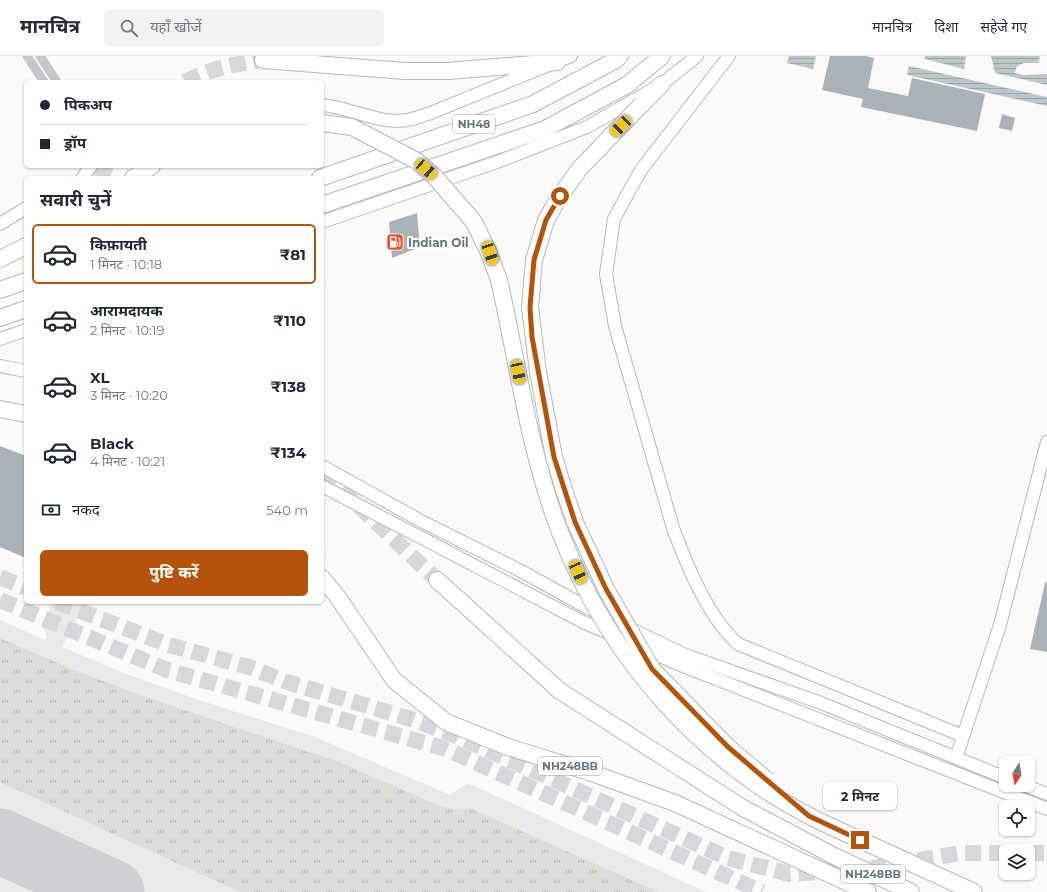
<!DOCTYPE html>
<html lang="hi">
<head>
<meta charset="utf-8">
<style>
  :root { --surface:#fff; --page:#f2f2f3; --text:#1f2937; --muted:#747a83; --line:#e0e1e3; --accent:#b45309 }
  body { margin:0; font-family:Montserrat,"Noto Sans Devanagari",sans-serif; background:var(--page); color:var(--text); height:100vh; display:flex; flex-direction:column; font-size:15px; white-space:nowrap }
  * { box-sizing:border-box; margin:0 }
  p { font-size:13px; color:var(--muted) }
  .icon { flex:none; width:22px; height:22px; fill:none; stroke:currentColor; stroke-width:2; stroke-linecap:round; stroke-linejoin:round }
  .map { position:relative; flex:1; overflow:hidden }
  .details { position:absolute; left:24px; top:120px; width:300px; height:428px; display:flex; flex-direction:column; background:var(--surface); border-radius:6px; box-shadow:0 1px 3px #0004 }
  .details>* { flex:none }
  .guide { position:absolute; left:24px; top:24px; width:300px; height:88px; border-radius:6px; box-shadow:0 1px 3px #0004; display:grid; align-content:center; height:88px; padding:0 16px; background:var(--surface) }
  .needle { width:26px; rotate:191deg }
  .tools { position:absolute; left:999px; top:700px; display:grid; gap:8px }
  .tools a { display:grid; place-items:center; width:36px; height:36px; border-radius:6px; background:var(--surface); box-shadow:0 1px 3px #0004; font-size:20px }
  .end { position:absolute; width:18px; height:18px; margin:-9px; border:5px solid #b45309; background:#fff; box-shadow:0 0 0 2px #fff }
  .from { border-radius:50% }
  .bubble { position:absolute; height:28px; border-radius:6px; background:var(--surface); box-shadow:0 1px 3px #0004; font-size:13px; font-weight:700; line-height:28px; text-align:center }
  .car { position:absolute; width:12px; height:24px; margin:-12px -6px; border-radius:5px; box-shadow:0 0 3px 1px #0007; background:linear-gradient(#f5c518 24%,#345 0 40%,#f5c518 0 76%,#345 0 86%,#f5c518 0) }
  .guide b { display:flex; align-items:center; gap:14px; height:38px; font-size:15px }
  .guide b+b { border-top:1px solid var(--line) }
  .guide i { width:10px; height:10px; background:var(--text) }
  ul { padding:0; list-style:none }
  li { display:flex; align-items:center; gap:12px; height:60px; margin:0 8px 6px; padding:0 8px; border:2px solid transparent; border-radius:6px }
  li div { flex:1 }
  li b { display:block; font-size:15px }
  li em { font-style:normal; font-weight:700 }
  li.on { border-color:var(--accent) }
  li>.icon { width:36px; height:36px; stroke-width:1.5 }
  h2 { padding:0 16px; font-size:18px; line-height:48px }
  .pay { display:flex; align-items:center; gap:10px; height:44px; padding:0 16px; font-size:15px }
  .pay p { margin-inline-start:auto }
  .cta { display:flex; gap:8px; margin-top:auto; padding:8px 16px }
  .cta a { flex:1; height:46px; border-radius:6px; background:var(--accent); color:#fff; font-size:16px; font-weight:700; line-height:46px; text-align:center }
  header { display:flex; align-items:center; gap:24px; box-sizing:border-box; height:56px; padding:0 20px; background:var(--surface); border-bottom:1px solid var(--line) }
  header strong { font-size:19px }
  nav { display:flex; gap:22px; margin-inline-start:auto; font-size:14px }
  .search { width:280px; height:36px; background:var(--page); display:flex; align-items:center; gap:10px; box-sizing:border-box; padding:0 14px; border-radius:6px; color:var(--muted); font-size:15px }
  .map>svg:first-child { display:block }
  .built { fill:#e8e9e9 }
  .grass { fill:url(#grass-tufts) }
  .water { fill:url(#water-rules) }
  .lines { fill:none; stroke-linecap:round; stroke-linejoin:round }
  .taxiway { stroke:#ced2d4; stroke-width:26 }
  .runway { stroke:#ced2d4; stroke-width:65 }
  .building { fill:#aab3b9 }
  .highway-tunnel { stroke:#d5d9db; stroke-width:16; stroke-dasharray:16 8; stroke-linecap:butt }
  .secondary-casing { stroke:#b3babf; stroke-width:14 }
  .highway-casing { stroke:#b4b9bd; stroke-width:18 }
  .street { stroke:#c3c8cc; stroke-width:9 }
  .secondary { stroke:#fff; stroke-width:12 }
  .highway { stroke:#fff; stroke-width:16 }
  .highway-bridge-casing { stroke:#b4b9bd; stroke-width:18; stroke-linecap:butt }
  .highway-bridge { stroke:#fff; stroke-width:16 }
  .route { stroke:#b45309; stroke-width:5 }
  .labels { text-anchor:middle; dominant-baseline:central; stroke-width:4; stroke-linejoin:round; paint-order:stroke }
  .shield { fill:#fff; stroke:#939fa8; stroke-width:1 }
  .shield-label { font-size:11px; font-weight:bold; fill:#657683 }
  .poi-label { font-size:12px; font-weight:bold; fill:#657683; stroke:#fff; text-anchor:start }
</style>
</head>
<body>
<header>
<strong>मानचित्र</strong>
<div class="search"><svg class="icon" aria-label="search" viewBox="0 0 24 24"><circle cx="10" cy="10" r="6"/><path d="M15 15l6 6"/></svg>यहाँ खोजें</div>
<nav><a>मानचित्र</a><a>दिशा</a><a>सहेजे गए</a></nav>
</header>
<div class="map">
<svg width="1047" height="836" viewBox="0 0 1047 836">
  <defs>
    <pattern id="grass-tufts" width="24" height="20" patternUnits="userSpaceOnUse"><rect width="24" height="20" fill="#dadfd7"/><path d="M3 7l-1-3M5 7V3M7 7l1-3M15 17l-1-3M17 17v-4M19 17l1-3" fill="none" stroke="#b4b9b4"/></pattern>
    <pattern id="water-rules" width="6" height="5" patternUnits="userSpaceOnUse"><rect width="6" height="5" fill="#bbc7cb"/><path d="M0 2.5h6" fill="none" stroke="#9ca6aa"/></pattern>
  </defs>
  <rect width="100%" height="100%" fill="#fafaf8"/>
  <polygon class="built" points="53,546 84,546 62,591 124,617 196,643 315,681 450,739 468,727 706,836 0,836 0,564 45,584 47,581 42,569"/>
  <polygon class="grass" points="0,582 76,615 160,646 339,706 442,751 460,754 472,753 658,836 240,836 0,726"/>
  <g class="water">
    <polygon points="789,0 816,0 813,13 787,7"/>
    <polygon points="925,0 966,0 964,13 925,3"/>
    <polygon points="991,0 1040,0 1038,7 1024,7 1017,10 1015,17 1024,19 1047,18 1047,29 995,17"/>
    <polygon points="909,10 1047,41 1047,50 907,19"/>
  </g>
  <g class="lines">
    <polyline class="taxiway" points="0,795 24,796"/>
    <polyline class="runway" points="0,785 112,836"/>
  </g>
  <g class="building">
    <polygon points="830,0 866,0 874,2 868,32 908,40 912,22 985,38 977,75 861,51 863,43 822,34"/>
    <polygon points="1002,58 1015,62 1012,75 999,72"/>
    <polygon points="417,157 420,191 392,202 389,166"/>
    <polygon points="0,390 26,400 26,502 0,491"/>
    <polygon points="1047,525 1047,596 1030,593 1045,527"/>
  </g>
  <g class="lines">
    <g class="highway-tunnel">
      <path d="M185,26C212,12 234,8 263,4"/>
      <polyline points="101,122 106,110"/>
      <polyline points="322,419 341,433 437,524"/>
      <polyline points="0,521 26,532"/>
      <polyline points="0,544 167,614 446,693 762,836"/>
      <polyline points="57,546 169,589 249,611 287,626 408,662 452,678 728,802 789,818 873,812 961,797 1006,797"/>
      <polyline points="1028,797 1047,797"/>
    </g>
    <defs>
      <g id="secondary">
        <path d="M729,0L641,114L628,137L614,163L606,218L615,270L673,472C687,510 708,561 738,588L963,680"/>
        <path d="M322,49C350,51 379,69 407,64C414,63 421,60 428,58L571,0"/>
        <polyline points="82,122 91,110"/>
        <polyline points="322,166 497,106 587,71 662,28 697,0"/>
        <polyline points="0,168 26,152"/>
        <polyline points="0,283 26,274"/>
        <polyline points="0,310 26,315"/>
        <polyline points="322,410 423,466 521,515 588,552 683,598 821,647 1006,722"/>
        <polyline points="322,430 583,566 613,579"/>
        <polyline points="638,590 678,608 1047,753"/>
        <polyline points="956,702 1000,569 1047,386"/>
        <polyline points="1024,729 1047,738"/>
      </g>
      <g id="highway">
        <polyline points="263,4 405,15 448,15 557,6"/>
        <polyline points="641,49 662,28"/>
        <polyline points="133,122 152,110"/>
        <polyline points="320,122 533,48 614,5 620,0"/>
        <polyline points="322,149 545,73 627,29 662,0"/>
        <polyline points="0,203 26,190"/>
        <polyline points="0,234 26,225"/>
        <polyline points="0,262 26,253"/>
        <polyline points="0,353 26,358"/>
        <polyline points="322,522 337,540 394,624 446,666 508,691 592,717 675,747 868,836"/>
        <polyline points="437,524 560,635 743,752 834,800 911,836"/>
        <polyline points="832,771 974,836"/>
      </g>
    </defs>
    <use href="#secondary" class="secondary-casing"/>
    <use href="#highway" class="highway-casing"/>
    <g class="street">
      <polyline points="27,0 44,26"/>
      <polyline points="40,0 57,26"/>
    </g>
    <use href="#secondary" class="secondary"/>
    <use href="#highway" class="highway"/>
    <defs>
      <g id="highway-bridge">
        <polyline points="641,49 580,112 560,140 546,164 534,204 530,251 538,316 554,401 564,434 575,466 606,533 652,613 728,691 768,725"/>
        <path d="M322,67L352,71L417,105L435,121L474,166L489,197L499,224C518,308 529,396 560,476C609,604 707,714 832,771"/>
      </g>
    </defs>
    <use href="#highway-bridge" class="highway-bridge-casing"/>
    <use href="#highway-bridge" class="highway-bridge"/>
  </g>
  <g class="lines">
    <polyline class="route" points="560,140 546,164 534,204 530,251 532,281 554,401 575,466 606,533 652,613 728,691 809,760 860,784"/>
  </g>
  <defs>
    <symbol id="fuel-square" viewBox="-11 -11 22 22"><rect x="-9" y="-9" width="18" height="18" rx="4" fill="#e4572e" stroke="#fff"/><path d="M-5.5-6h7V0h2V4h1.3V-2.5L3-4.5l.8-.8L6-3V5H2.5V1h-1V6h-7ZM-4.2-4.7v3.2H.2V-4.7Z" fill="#fff"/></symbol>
  </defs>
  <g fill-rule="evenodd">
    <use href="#fuel-square" x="385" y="176" width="20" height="20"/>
  </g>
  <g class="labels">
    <g class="shield">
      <rect x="453" y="59" width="42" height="18" rx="3"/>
      <rect x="538" y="701" width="64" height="18" rx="3"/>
      <rect x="841" y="809" width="64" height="18" rx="3"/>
    </g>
    <g class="shield-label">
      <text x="474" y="68">NH48</text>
      <text x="570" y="710">NH248BB</text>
      <text x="873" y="818">NH248BB</text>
    </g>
    <g class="poi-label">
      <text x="408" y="186">Indian Oil</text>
    </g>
  </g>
</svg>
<div class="tools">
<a><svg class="needle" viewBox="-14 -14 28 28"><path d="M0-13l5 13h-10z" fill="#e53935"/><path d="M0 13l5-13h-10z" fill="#747a83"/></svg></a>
<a><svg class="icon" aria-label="locate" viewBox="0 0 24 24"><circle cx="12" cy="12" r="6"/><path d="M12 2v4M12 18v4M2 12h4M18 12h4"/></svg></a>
<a><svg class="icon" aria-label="layers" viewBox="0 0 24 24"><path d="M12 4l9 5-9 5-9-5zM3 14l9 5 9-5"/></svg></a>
</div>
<i class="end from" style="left:560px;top:140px"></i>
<i class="end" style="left:860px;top:784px"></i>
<div class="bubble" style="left:823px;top:726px;width:74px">2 मिनट</div>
<i class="car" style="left:621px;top:70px;rotate:225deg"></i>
<i class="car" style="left:426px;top:113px;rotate:131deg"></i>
<i class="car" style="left:490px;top:197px;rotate:161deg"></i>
<i class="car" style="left:518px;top:316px;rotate:168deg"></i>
<i class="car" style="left:578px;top:516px;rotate:156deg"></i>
<div class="guide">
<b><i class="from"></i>पिकअप</b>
<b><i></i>ड्रॉप</b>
</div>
<section class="details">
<h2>सवारी चुनें</h2>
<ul>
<li class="on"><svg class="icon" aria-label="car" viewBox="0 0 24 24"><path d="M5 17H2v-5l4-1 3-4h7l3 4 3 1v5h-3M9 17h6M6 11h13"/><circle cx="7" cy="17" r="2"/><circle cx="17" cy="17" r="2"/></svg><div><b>किफ़ायती</b><p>1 मिनट · 10:18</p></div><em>₹81</em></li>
<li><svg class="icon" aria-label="car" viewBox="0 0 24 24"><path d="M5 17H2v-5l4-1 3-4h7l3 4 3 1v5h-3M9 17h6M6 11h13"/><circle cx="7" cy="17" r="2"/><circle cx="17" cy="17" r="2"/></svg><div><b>आरामदायक</b><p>2 मिनट · 10:19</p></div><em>₹110</em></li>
<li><svg class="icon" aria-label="car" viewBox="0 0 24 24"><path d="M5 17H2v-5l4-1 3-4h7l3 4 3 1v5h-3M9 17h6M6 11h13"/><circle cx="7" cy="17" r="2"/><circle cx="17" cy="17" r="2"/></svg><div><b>XL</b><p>3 मिनट · 10:20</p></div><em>₹138</em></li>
<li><svg class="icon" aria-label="car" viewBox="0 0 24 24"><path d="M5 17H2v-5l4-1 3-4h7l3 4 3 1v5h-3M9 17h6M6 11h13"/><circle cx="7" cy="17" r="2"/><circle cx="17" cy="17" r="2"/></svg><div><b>Black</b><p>4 मिनट · 10:21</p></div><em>₹134</em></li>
</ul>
<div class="pay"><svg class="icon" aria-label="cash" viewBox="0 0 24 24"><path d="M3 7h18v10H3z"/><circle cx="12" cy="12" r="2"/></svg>नकद<p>540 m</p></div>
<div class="cta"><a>पुष्टि करें</a></div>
</section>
</div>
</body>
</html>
